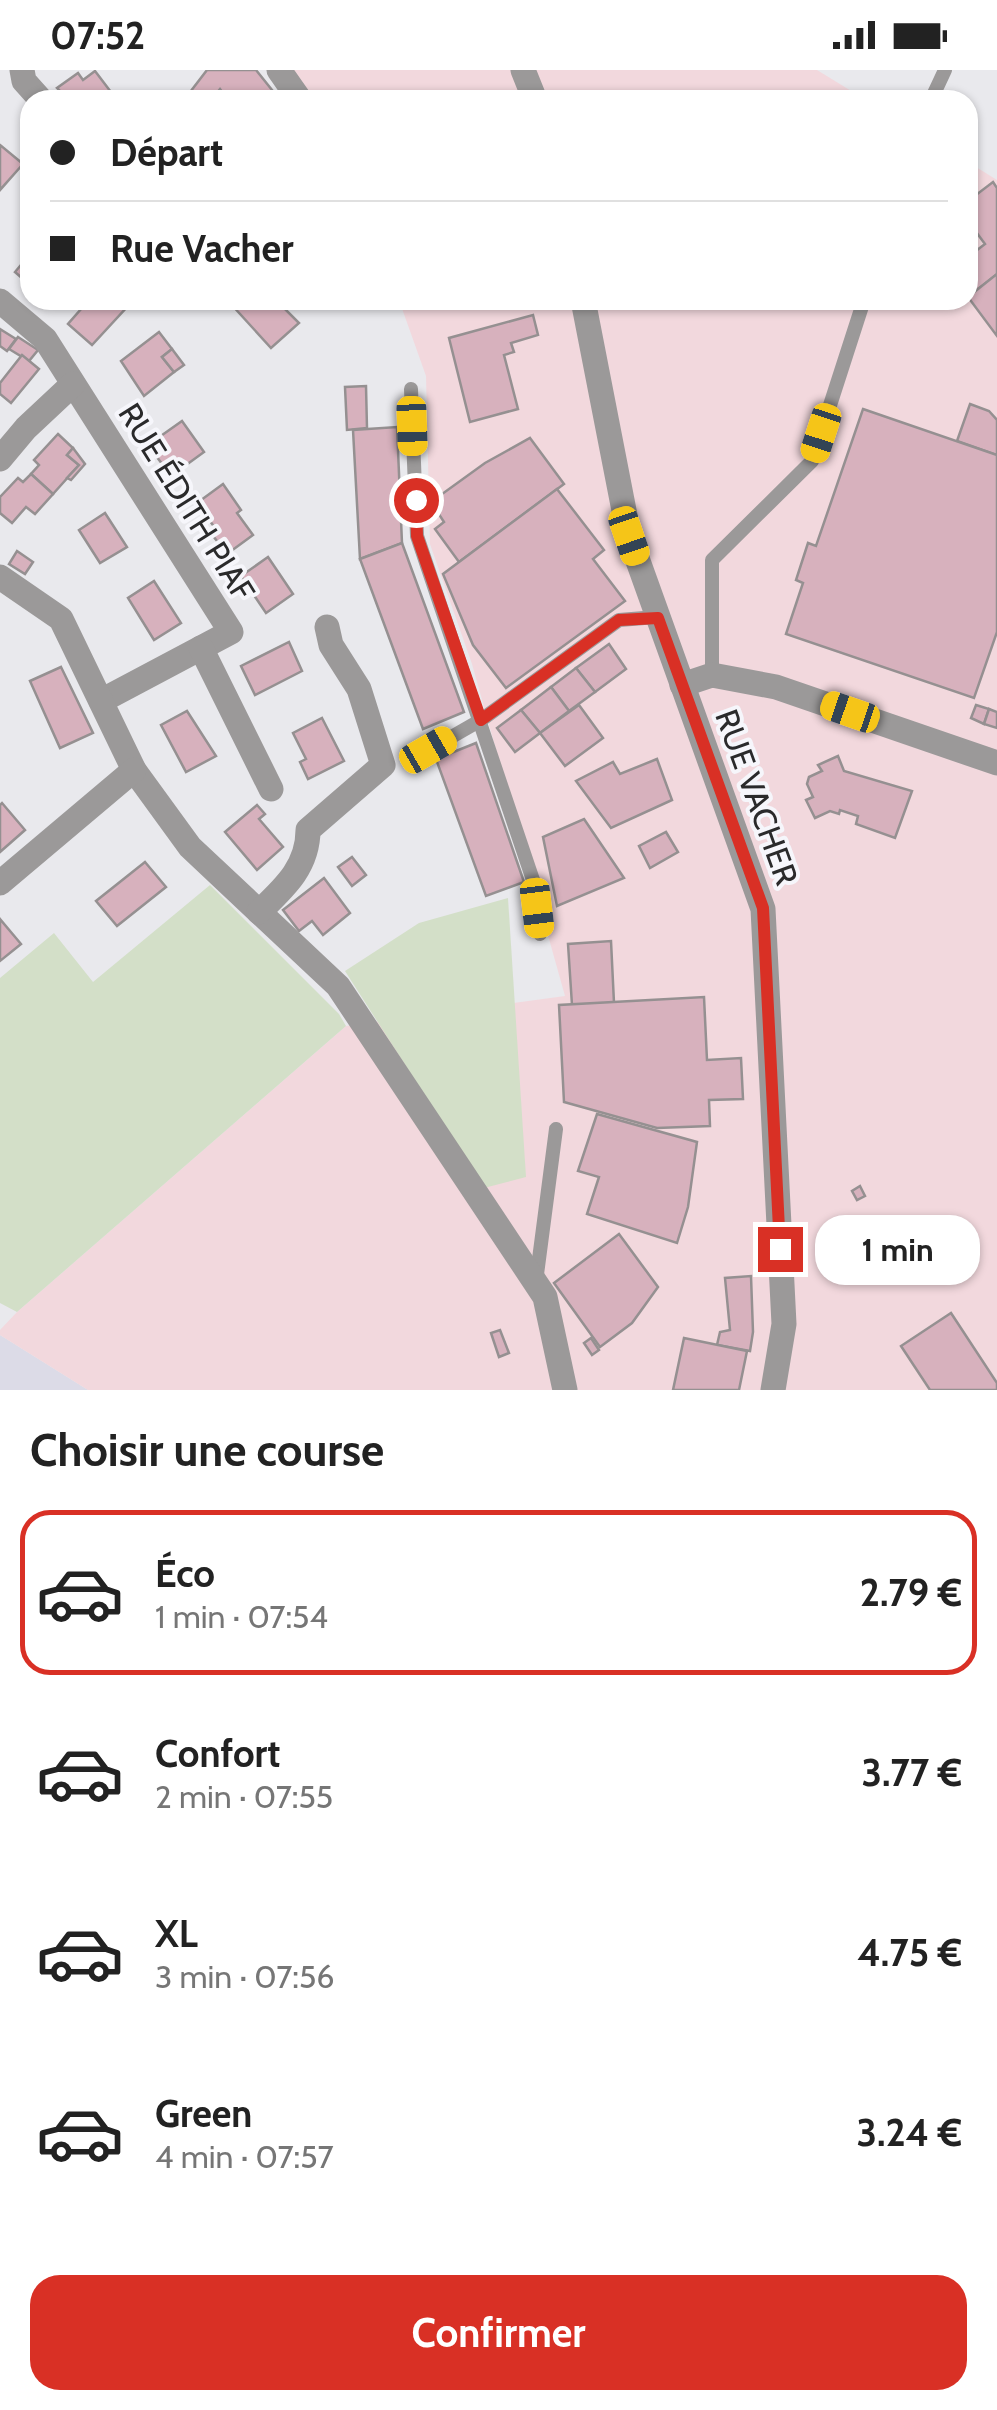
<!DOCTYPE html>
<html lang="fr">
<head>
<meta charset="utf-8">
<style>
  :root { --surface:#fff; --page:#f2f2f2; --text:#222; --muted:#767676; --line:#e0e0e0; --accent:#d93025 }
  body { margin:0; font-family:Cabin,sans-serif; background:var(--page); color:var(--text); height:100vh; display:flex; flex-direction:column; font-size:38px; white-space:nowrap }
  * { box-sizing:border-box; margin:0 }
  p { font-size:32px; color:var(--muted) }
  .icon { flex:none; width:55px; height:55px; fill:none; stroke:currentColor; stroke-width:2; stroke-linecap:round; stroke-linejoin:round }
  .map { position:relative; height:1320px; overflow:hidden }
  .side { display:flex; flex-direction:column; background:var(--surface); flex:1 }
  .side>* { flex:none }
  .guide { position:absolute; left:20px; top:20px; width:958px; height:220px; border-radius:30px; box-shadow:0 2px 8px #0004; display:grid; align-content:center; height:220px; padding:0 30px; background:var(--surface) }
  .end { position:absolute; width:45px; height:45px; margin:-22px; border:12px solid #d93025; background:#fff; box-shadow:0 0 0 5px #fff }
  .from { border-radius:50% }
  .bubble { position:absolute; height:70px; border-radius:30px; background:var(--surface); box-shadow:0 2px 8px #0004; font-size:32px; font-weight:800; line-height:70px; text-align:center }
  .car { position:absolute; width:30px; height:60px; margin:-30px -15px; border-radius:12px; box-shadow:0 0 8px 2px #0007; background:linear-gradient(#f5c518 24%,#345 0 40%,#f5c518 0 76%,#345 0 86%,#f5c518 0) }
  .guide b { display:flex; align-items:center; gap:35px; height:95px; font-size:38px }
  .guide b+b { border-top:2px solid var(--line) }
  .guide i { width:25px; height:25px; background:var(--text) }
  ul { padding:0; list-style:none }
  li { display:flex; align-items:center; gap:30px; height:165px; margin:0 20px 15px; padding:0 10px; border:5px solid transparent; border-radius:30px }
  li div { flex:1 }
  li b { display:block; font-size:38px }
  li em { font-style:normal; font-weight:800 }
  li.on { border-color:var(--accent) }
  li>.icon { width:90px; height:90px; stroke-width:1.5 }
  h2 { padding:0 30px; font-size:45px; line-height:120px }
  .action { display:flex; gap:20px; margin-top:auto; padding:20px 30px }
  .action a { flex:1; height:115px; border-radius:30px; background:var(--accent); color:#fff; font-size:40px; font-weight:800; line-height:115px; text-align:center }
  .status { display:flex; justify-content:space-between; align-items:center; height:70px; padding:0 50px; background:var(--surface); direction:ltr }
  .status svg { height:28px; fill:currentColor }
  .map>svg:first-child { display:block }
  .built { fill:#dcdbe7 }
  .industrial { fill:#f2d8dd }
  .green { fill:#d3dfc8 }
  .building { fill:#d7b1bd; stroke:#959091; stroke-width:2.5 }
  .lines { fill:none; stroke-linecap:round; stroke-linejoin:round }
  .lane { stroke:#9b9999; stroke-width:14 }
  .street { stroke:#9b9999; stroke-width:25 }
  .route { stroke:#d93025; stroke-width:12 }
  .labels { text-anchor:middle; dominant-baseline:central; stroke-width:8; stroke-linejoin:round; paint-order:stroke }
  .street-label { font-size:32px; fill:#2a2a2b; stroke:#f6f6fb }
</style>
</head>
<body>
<div class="status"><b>07:52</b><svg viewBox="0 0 49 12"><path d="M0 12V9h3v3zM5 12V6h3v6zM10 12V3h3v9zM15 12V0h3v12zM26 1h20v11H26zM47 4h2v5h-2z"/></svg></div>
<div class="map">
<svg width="997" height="1320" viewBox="0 0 997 1320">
  <rect width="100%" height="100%" fill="#e9e9ed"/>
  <polygon class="built" points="0,1265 88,1320 0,1320"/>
  <g class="industrial">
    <polygon points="285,0 817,0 866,30 315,30"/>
    <polygon points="968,92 997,110 997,1320 88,1320 0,1265 0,1260 17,1242 346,956 565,926 472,594 430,474 426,306 399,230 968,230"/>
  </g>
  <g class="green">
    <polygon points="210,815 339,944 346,956 17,1242 0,1233 0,908 54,863 93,912"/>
    <polygon points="508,828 526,1107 484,1118 345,901 419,853"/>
  </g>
  <g class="building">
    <polygon points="207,0 256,0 280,30 228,30 220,19 211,30 184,30"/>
    <polygon points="95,1 117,30 57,30 64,25 57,18 78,3 83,10"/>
    <polygon points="0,75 23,94 0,120"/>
    <polygon points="993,112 997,118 997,204 968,227 968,187 985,174 968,151 968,131"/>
    <polygon points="30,184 30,215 15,202"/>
    <polygon points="997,204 997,266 968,227"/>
    <polygon points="89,230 119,230 127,237 92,275 68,254"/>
    <polygon points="235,230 276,230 299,253 271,278 231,234"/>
    <polygon points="533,245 538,265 511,273 514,282 504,285 518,339 470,352 449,268"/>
    <polygon points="0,259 16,269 7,281 0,276"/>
    <polygon points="159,262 172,279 162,287 174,302 144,326 121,291"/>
    <polygon points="18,267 38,280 29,291 9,279"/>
    <polygon points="172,279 184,295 174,302 162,287"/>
    <polygon points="22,285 39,299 11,333 0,324 0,313"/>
    <polygon points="366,316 367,358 347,360 345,317"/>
    <polygon points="970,334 989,341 997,350 997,385 957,371"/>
    <polygon points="863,339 997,385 997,562 974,628 786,564 803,513 796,510 808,473 816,476"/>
    <polygon points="182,351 204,382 171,406 148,375"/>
    <polygon points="397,357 402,473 360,489 353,360"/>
    <polygon points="58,364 73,378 67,385 79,395 53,424 31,404 39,395 34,390"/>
    <polygon points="530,368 564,414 459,492 435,459 444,452 431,432 485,393"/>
    <polygon points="73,378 85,394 71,410 67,408 79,395 67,385"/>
    <polygon points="31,404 53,424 35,444 26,437 12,453 0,443 0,427 18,408 23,412"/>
    <polygon points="223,414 241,440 237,443 253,465 227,484 210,462 215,458 197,433"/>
    <polygon points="557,419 604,480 593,489 625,531 506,618 473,575 443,504"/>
    <polygon points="105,443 127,477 100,493 79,460"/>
    <polygon points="402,473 464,642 423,659 360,489"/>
    <polygon points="17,481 33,492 25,504 9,494"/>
    <polygon points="268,487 293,524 266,543 241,506"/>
    <polygon points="154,511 181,553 154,570 128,528"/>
    <polygon points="289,572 302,601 255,625 241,596"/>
    <polygon points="609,574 626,599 595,622 576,598"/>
    <polygon points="61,597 93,663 60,678 30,611"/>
    <polygon points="576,598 595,622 569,641 551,617"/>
    <polygon points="551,617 569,641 540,663 521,640"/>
    <polygon points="579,635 603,668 565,696 540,663"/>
    <polygon points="976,635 989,639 984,654 971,648"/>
    <polygon points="989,639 997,642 997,658 984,654"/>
    <polygon points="521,640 540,663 515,682 497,658"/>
    <polygon points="187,641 216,686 186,702 161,655"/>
    <polygon points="322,648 344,691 308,709 300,692 306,689 293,663"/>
    <polygon points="476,673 524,812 486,826 436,689"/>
    <polygon points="838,686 844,701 912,721 895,768 856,754 858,746 840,740 839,744 830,741 815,748 806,730 813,727 807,714 809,707 822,701 818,695"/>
    <polygon points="657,689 672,730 611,758 576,711 613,692 620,704"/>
    <polygon points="2,733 25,760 0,782 0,735"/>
    <polygon points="257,735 265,744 259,749 283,777 257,800 225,762"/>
    <polygon points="584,749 624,808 557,836 543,767"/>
    <polygon points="666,762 678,782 650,798 639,776"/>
    <polygon points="352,787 366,805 352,816 338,797"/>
    <polygon points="145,792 166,817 117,856 96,831"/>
    <polygon points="324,808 350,843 323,865 312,851 299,861 283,840"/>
    <polygon points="0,849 21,874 0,891"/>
    <polygon points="611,871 614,933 572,935 568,874"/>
    <polygon points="704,927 707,990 741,988 743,1029 709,1030 710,1056 657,1058 564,1032 559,935"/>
    <polygon points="597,1044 697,1072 688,1137 677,1173 587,1144 599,1107 578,1101"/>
    <polygon points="860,1116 865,1126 857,1130 852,1121"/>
    <polygon points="619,1164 658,1217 632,1253 600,1277 554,1213"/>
    <polygon points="751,1206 753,1262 750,1281 717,1275 720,1262 730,1260 725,1208"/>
    <polygon points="951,1243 997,1313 997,1320 930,1320 901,1276"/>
    <polygon points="500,1260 509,1283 499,1287 491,1263"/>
    <polygon points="591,1268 599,1280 592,1285 584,1273"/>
    <polygon points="684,1268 747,1281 739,1320 673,1320"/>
  </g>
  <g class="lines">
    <g class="lane">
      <polyline points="931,30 945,0"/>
      <polyline points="411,319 417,466 534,813 540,864"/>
      <polyline points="712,605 712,490 812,391 864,230"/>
      <polyline points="427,681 481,650 619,550 657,547"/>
      <polyline points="536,1212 556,1059"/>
    </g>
    <g class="street">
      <polyline points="22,0 24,11 41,30"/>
      <polyline points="279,0 300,30"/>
      <polyline points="523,0 535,30"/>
      <polyline points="583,230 629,466 763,839 784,1254 773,1320"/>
      <polyline points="0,231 45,269 231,562 101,631"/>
      <polyline points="0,389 26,358 73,314"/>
      <polyline points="0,507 61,549 134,700 190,777 338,916 545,1227 565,1320"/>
      <polyline points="201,578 271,719"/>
      <polyline points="682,615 712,605 776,617 997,693"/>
      <polyline points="0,813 134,700"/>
      <path d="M259,842C284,818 308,797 308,760L383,695L359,619L331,575L327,557"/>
    </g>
  </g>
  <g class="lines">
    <polyline class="route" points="416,430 417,466 481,650 619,550 658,548 763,838 780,1179"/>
  </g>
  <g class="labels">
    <g class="street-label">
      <text transform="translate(187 432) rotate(58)">RUE ÉDITH PIAF</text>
      <text transform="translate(757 727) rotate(70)">RUE VACHER</text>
    </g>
  </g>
</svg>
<i class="end from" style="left:416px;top:430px"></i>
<i class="end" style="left:780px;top:1179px"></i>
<div class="bubble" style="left:815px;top:1145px;width:165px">1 min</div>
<i class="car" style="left:412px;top:356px;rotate:178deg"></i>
<i class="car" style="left:821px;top:363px;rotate:198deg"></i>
<i class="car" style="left:629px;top:466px;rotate:161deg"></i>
<i class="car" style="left:850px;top:642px;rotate:289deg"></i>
<i class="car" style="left:428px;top:680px;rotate:60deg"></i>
<i class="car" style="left:537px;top:838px;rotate:173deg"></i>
<div class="guide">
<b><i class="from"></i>Départ</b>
<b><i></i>Rue Vacher</b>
</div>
</div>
<section class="side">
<h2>Choisir une course</h2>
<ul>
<li class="on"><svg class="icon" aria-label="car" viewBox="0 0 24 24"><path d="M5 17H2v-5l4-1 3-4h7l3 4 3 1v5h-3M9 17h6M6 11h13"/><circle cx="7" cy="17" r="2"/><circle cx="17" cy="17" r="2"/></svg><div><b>Éco</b><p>1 min · 07:54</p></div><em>2.79 €</em></li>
<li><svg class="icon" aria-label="car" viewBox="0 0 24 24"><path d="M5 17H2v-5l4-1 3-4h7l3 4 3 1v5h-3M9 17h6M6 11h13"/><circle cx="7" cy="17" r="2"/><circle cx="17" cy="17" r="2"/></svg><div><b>Confort</b><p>2 min · 07:55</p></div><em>3.77 €</em></li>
<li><svg class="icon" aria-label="car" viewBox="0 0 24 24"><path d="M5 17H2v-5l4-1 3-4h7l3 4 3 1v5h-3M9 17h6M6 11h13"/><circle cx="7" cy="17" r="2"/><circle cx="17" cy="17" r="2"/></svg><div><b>XL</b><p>3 min · 07:56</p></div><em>4.75 €</em></li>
<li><svg class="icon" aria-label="car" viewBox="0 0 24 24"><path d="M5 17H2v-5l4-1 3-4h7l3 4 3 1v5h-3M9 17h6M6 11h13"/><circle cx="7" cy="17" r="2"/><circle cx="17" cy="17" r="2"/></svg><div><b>Green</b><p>4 min · 07:57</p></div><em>3.24 €</em></li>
</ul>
<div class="action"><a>Confirmer</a></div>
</section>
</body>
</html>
